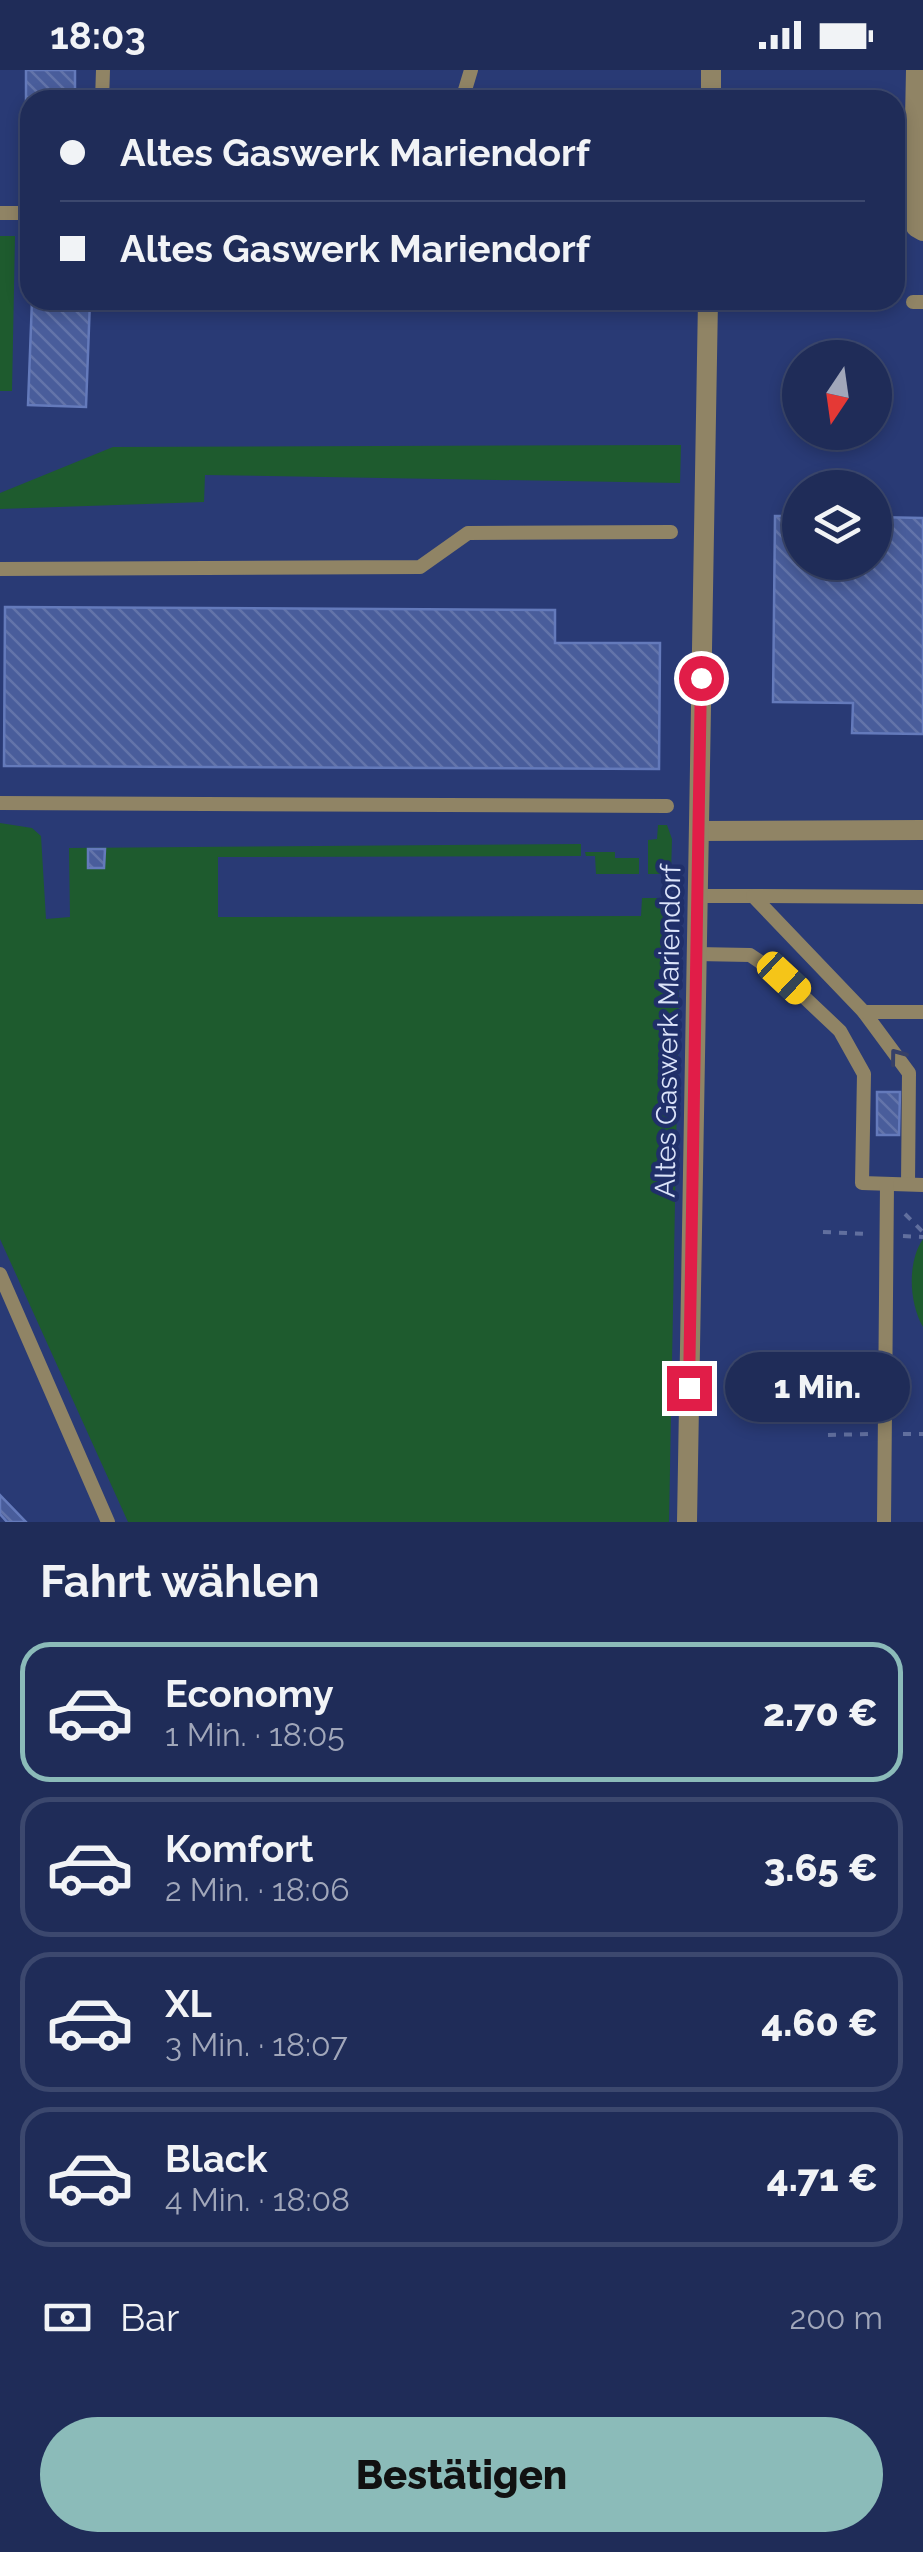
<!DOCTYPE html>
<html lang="de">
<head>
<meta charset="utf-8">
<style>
  :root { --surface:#1f2c58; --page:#2c3861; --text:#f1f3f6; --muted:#a1a7ba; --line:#3c486e; --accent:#8bbbb9 }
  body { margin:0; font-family:Raleway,sans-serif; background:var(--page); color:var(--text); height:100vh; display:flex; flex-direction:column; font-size:38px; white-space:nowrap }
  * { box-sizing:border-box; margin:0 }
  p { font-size:32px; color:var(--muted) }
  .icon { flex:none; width:55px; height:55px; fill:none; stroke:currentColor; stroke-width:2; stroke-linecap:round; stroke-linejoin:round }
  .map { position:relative; height:1452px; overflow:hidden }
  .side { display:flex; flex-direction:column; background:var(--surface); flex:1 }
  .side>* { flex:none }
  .hud { position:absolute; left:20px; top:20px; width:885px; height:220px; border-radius:30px; box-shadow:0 5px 15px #0003,0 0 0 2px var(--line); display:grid; align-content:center; height:220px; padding:0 40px; background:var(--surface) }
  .needle { width:65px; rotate:193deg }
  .buttons { position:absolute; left:782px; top:270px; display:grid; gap:20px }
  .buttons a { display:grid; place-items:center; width:110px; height:110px; border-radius:50%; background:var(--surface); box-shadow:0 5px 15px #0003,0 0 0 2px var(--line); font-size:50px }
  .end { position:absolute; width:45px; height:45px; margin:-22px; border:12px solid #e11d48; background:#fff; box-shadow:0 0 0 5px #fff }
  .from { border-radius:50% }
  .bubble { position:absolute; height:70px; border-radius:35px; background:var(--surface); box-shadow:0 5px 15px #0003,0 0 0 2px var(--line); font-size:32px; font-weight:800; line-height:70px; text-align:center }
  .car { position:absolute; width:30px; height:60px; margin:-30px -15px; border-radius:12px; box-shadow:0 0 8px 2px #0007; background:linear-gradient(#f5c518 24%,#345 0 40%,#f5c518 0 76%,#345 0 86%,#f5c518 0) }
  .hud b { display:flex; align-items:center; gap:35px; height:95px; font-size:38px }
  .hud b+b { border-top:2px solid var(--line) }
  .hud i { width:25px; height:25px; background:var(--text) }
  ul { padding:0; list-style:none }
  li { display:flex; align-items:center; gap:30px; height:140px; margin:0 20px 15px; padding:0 20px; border:5px solid var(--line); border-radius:30px }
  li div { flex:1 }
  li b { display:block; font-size:38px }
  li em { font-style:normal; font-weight:800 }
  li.active { border-color:var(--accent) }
  li>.icon { width:90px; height:90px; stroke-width:1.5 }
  h2 { padding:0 40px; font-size:45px; line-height:120px }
  .pay { display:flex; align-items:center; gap:25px; height:110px; padding:0 40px; font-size:38px }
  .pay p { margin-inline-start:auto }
  .button { display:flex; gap:20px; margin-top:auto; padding:20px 40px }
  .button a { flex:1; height:115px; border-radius:60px; background:var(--accent); color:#111; font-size:40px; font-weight:800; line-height:115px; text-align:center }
  .status { display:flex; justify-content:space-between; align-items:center; height:70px; padding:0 50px; background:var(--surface); direction:ltr }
  .status svg { height:28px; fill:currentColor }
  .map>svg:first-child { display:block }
  .green { fill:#1e5b2e }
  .building { fill:url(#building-back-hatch); stroke:#647abb; stroke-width:2.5 }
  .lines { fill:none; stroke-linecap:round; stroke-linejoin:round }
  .path { stroke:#616f9e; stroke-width:4; stroke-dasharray:8 8; stroke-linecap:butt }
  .service { stroke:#908465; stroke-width:14 }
  .minor { stroke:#908465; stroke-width:20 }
  .oneway { stroke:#364068 }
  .route { stroke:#e11d48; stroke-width:12 }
  .labels { text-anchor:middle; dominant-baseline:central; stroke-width:9; stroke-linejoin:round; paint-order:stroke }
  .street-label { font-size:28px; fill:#dce4fa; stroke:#202f69 }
</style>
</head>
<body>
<div class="status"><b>18:03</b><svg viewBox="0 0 49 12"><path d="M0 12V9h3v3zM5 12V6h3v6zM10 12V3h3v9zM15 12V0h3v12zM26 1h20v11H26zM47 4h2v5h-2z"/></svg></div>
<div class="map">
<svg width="923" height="1452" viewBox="0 0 923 1452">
  <defs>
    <pattern id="building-back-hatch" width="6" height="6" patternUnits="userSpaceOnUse" patternTransform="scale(2.5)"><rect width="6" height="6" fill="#495d9b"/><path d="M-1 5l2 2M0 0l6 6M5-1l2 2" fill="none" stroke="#6374aa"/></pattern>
  </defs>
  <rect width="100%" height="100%" fill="#293a75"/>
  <g class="green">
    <polygon points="0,166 15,166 12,321 0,321"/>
    <polygon points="681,375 680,413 205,405 204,432 0,439 0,423 113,377"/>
    <polygon points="0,753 32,758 41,766 46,849 70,847 69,778 581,774 581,786 218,787 218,847 641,846 642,828 671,828 670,867 680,867 669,1452 128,1452 0,1169"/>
    <polygon points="658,755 667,755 672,769 671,804 648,804 648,770 657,769"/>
    <polygon points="585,782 615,782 615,788 639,788 639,804 596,804 595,786 586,786"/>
    <path d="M923,1169V1257C909,1233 907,1192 923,1169Z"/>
  </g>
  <g class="building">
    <polygon points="26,0 75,0 75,30 30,30 30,94 26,94"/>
    <polygon points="32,230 90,230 86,337 28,335"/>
    <polygon points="775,446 800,446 800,492 875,492 875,447 923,448 923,664 852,663 853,633 773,632"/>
    <polygon points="5,537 555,540 555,573 660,573 659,699 4,696"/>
    <polygon points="88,779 105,779 104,798 88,798"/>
    <polygon points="877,1022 900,1022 899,1065 877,1065"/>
    <polygon points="0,1425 26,1452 7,1452 0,1444"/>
  </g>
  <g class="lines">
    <g class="path">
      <polyline points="905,1144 923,1162"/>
      <polyline points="823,1162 868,1164"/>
      <polyline points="903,1166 923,1167"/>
      <polyline points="903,1364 923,1364"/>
      <polyline points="828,1365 868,1364"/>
    </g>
    <g class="service">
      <polyline points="102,30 103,0"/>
      <polyline points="462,30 471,0"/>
      <polyline points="0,143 30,143"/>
      <polyline points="913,232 923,232"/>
      <polyline points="0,499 420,497 468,463 671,462"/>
      <polyline points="0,733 667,736"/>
      <polyline points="698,826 753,826 864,942 909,1003 908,1114"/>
      <polyline points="753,826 923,827"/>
      <polyline points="697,884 750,885 784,908 840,961 864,1004 862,1113 923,1115"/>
      <polyline points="864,942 923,942"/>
      <polyline points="0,1204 108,1452"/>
      <polyline points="884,1452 887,1114"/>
    </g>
    <g class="minor">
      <polyline points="916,0 913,149 916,157 923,161"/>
      <polyline points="711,30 711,0"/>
      <polyline points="699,761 923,760"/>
      <polyline points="687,1452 708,230"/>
    </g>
  </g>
  <defs><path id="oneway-chevron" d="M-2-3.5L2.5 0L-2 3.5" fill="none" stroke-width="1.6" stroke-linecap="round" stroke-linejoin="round" transform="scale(2.5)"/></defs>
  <use class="oneway" href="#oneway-chevron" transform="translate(897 986) rotate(-127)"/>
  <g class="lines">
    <polyline class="route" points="689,1318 701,608"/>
  </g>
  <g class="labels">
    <g class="street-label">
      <text transform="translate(668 961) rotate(-89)">Altes Gaswerk Mariendorf</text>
    </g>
  </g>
</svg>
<div class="buttons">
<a><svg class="needle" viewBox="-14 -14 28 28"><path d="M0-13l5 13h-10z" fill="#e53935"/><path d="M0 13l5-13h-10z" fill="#a1a7ba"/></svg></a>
<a><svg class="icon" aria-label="layers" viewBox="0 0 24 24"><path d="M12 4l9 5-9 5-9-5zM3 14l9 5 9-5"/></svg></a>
</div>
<i class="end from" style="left:701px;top:608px"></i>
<i class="end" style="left:689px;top:1318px"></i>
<div class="bubble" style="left:725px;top:1282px;width:185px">1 Min.</div>
<i class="car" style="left:784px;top:908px;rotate:133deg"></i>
<div class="hud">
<b><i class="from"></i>Altes Gaswerk Mariendorf</b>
<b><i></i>Altes Gaswerk Mariendorf</b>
</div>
</div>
<section class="side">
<h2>Fahrt wählen</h2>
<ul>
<li class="active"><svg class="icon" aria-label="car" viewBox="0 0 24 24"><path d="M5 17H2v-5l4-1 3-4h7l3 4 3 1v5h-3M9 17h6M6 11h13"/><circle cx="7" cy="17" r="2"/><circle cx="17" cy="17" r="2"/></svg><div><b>Economy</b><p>1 Min. · 18:05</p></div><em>2.70 €</em></li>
<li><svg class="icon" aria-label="car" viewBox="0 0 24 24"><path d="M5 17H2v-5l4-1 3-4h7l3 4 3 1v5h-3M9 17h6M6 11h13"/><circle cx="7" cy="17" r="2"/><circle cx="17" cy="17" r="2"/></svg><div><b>Komfort</b><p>2 Min. · 18:06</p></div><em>3.65 €</em></li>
<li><svg class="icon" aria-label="car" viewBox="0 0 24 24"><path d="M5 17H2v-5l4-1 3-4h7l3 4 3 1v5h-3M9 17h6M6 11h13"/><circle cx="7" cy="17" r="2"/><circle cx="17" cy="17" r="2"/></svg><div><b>XL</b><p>3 Min. · 18:07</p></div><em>4.60 €</em></li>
<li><svg class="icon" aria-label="car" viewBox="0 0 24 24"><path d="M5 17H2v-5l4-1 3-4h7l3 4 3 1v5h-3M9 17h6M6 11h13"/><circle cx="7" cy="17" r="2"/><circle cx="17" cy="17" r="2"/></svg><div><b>Black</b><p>4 Min. · 18:08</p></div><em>4.71 €</em></li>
</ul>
<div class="pay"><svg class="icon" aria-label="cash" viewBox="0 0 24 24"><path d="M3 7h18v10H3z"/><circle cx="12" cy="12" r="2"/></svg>Bar<p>200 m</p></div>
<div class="button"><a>Bestätigen</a></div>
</section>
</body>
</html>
